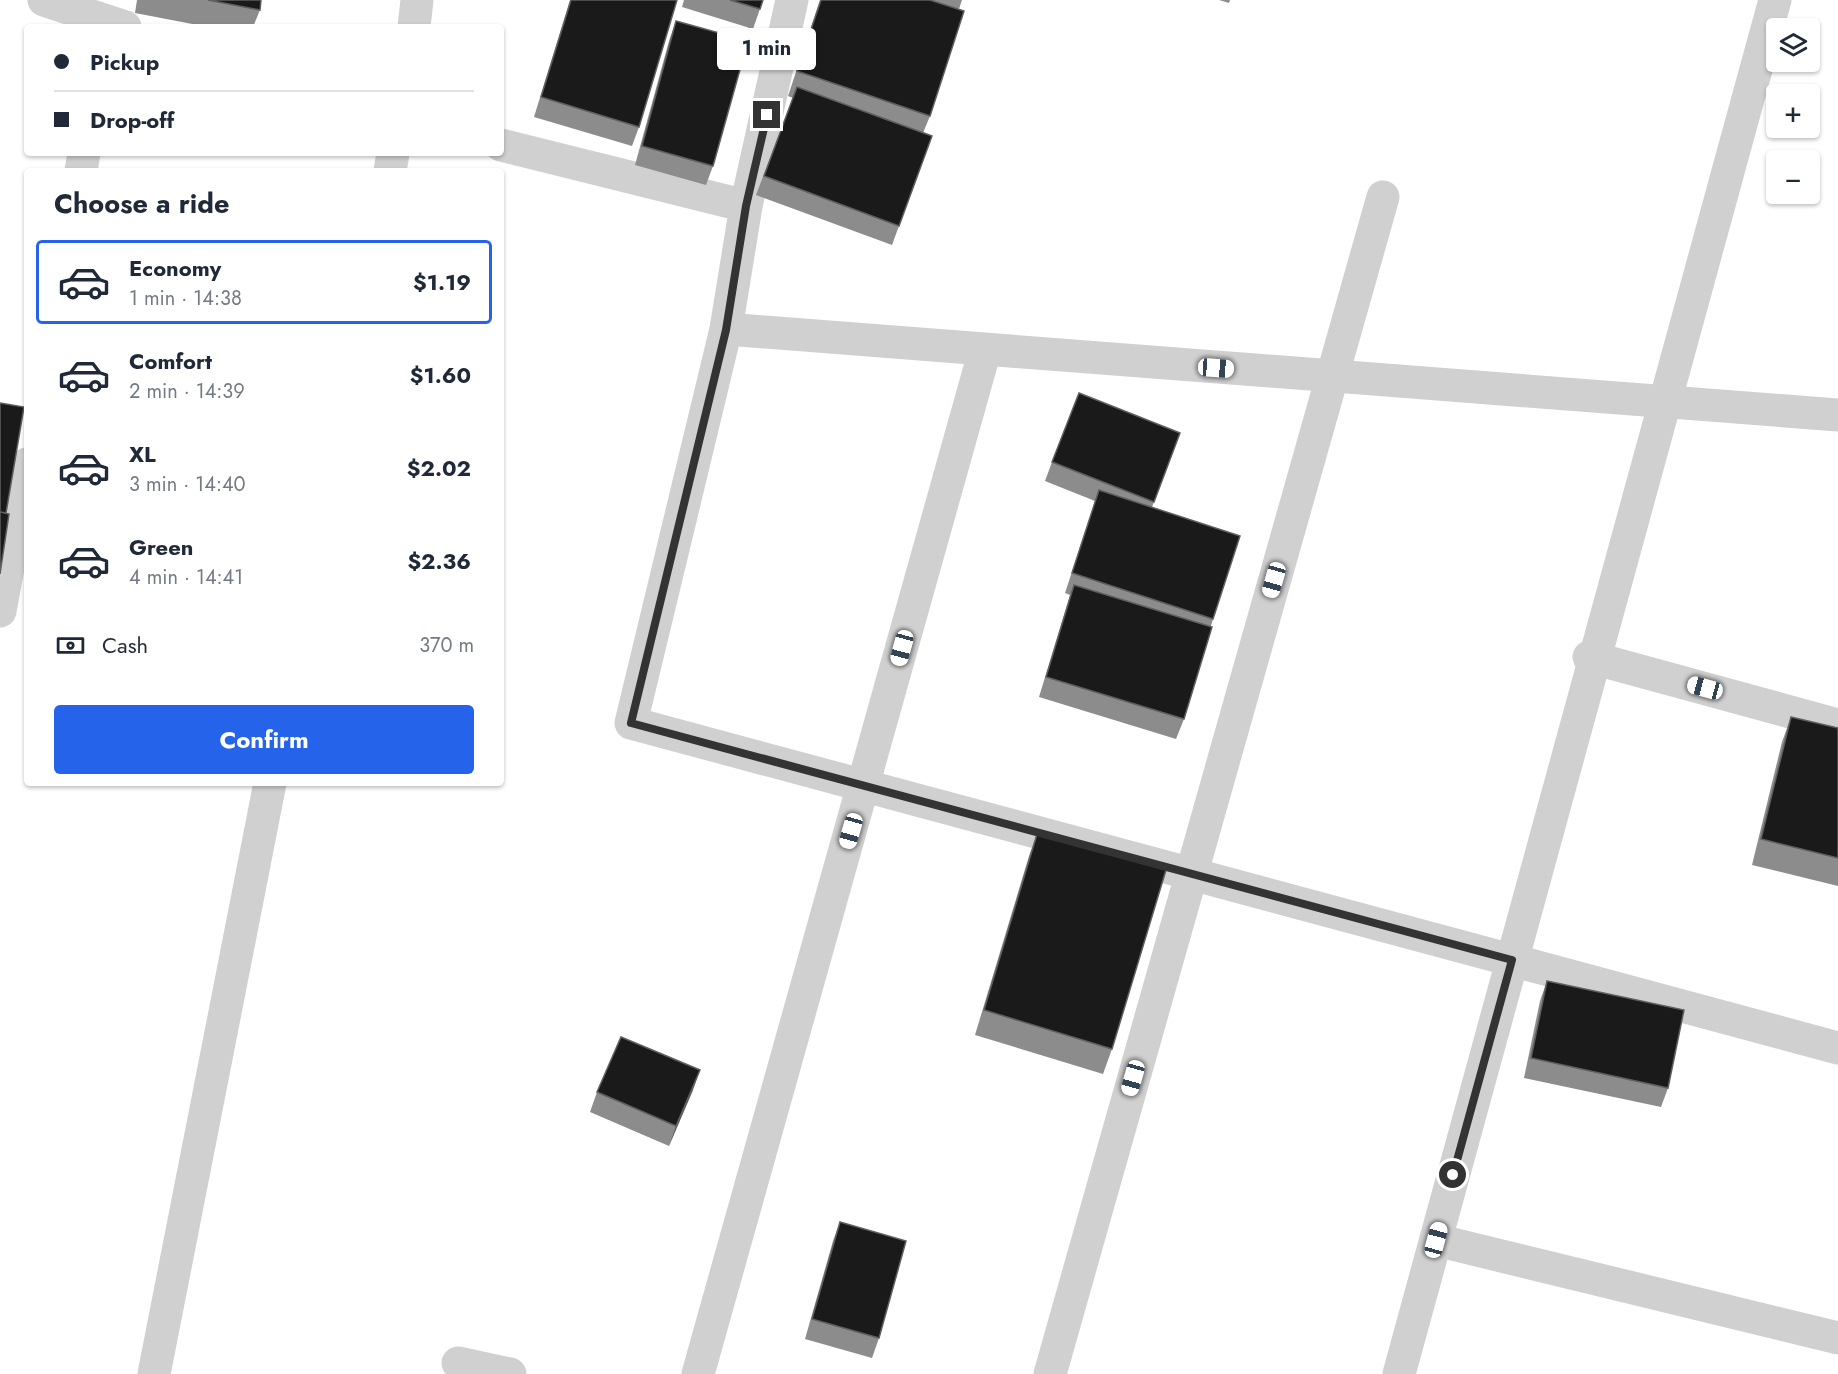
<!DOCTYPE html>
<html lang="en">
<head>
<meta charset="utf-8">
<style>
  :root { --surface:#fff; --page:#f2f2f3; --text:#1f2937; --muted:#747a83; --line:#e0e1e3; --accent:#2563eb }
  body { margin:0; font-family:Jost,sans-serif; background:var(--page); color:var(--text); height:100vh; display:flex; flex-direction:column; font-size:22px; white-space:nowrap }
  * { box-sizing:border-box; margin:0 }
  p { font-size:20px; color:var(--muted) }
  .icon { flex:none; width:33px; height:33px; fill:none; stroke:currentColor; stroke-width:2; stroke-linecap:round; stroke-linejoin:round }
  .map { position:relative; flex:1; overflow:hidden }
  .panel { position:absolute; left:24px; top:168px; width:480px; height:618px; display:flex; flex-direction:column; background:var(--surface); border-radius:6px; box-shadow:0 2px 4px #0004 }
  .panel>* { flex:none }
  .top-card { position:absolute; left:24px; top:24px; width:480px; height:132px; border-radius:6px; box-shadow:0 2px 4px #0004; display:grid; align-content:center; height:132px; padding:0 30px; background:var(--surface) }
  .controls { position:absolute; left:1766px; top:18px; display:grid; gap:12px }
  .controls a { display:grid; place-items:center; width:54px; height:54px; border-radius:6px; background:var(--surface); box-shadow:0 2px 4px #0004; font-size:30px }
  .end { position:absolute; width:27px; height:27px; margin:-14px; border:8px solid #333; background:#fff; box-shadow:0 0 0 3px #fff }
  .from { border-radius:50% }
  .bubble { position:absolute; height:42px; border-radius:6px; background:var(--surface); box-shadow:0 2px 4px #0004; font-size:20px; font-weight:700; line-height:42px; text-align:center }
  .car { position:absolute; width:18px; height:36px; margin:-18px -9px; border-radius:8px; box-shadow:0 0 4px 2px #0007; background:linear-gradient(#fff 24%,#345 0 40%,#fff 0 76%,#345 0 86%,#fff 0) }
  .top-card b { display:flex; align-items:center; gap:21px; height:57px; font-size:22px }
  .top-card b+b { border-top:2px solid var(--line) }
  .top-card i { width:15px; height:15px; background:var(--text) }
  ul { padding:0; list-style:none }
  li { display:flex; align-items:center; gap:18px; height:84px; margin:0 12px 9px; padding:0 18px; border:3px solid transparent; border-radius:6px }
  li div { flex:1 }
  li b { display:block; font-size:22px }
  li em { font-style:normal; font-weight:700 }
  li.selected { border-color:var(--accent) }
  li>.icon { width:54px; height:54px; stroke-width:1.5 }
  h2 { padding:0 30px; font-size:27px; line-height:72px }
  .pay { display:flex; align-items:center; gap:15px; height:66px; padding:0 30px; font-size:22px }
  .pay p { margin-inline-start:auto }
  .button { display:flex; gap:12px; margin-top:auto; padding:12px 30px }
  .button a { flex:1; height:69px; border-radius:6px; background:var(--accent); color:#fff; font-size:24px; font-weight:700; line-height:69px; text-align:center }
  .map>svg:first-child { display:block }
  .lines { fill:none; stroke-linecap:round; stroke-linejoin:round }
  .minor { stroke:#d0d0d0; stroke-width:33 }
  .wall { fill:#8c8c8c }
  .shaded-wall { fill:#5f5f5f }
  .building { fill:#1a1a1a; stroke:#5f5f5f; stroke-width:1.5 }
  .route { stroke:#333; stroke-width:8 }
</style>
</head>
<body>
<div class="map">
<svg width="1838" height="1374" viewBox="0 0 1838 1374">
  <rect width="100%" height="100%" fill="#fff"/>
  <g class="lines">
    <g class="minor">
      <polyline points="44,0 125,27"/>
      <polyline points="414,27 417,0"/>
      <polyline points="501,145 746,206 726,329 1838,415"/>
      <polyline points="81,171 84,153"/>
      <polyline points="390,171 393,153"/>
      <polyline points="746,206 792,0"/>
      <polyline points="726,329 631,723 1838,1048"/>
      <polyline points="0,611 27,464"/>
      <polyline points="1589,657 1838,725"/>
      <polyline points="1436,1240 1838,1338"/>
      <polyline points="458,1363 510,1374"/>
      <polyline points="154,1374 270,783"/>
      <polyline points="698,1374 985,350"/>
      <polyline points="1050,1374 1383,197"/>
      <polyline points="1399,1374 1775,0"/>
    </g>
  </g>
  <g class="wall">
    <polygon points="137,0 261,0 260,10 253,27 208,27 135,13"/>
    <polygon points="570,0 677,0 639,127 632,146 534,117"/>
    <polygon points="684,0 763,0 753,29 682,7"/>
    <polygon points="820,0 962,0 959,9 951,7 930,116 923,133 932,136 892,245 756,195 793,98 788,96"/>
    <polygon points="1219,0 1230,0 1229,3"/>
    <polygon points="676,21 713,166 706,185 635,165 669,41"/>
    <polygon points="1180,433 1152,507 1213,619 1184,719 1176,739 1039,697 1070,595 1065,593 1095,501 1045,481 1052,462"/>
    <polygon points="1791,717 1838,728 1838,886 1752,865 1782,742"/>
    <polygon points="1038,831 1112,1049 1103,1074 975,1035 1029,856"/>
    <polygon points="1547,981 1668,1088 1661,1107 1524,1078 1540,1001"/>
    <polygon points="693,1090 669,1146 590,1112 597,1092"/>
    <polygon points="840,1222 879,1338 872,1358 805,1339 833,1241"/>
  </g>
  <polygon class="shaded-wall" points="700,1070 693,1090 669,1146 676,1126"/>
  <g class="building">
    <polygon points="208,0 261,0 260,10"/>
    <polygon points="571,0 677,0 639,127 541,97"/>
    <polygon points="730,0 763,0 760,9"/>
    <polygon points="821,0 930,0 964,11 930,116 797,71"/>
    <polygon points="676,21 748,41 713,166 642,146"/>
    <polygon points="797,87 932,136 899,226 764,176"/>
    <polygon points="1079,393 1180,433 1154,502 1052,462"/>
    <polygon points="0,403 24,407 6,513 0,512"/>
    <polygon points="1099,490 1240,536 1213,619 1072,573"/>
    <polygon points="0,512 9,514 0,574"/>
    <polygon points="1074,585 1212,627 1184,719 1046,677"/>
    <polygon points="1791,717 1838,728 1838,858 1761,839"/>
    <polygon points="1038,831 1166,870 1112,1049 984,1010"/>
    <polygon points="1547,981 1684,1010 1668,1088 1531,1058"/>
    <polygon points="621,1037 700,1070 676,1126 597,1092"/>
    <polygon points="840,1222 906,1241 879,1338 812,1319"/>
  </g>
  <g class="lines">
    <polyline class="route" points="767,115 746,206 726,330 631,723 1512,960 1453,1175"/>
  </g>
</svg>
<div class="controls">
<a><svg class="icon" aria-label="layers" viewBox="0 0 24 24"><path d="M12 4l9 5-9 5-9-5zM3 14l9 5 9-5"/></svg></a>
<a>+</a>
<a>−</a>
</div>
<i class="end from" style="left:1453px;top:1175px"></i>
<i class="end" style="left:767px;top:115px"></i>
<div class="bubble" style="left:717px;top:28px;width:99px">1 min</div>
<i class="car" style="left:1216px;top:368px;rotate:94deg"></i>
<i class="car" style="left:1274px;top:580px;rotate:196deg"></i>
<i class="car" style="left:902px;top:648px;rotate:195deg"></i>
<i class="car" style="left:1705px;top:688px;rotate:285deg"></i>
<i class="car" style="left:851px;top:831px;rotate:196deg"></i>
<i class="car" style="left:1133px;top:1078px;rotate:196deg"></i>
<i class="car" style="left:1436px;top:1240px;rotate:15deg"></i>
<div class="top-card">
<b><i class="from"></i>Pickup</b>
<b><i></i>Drop-off</b>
</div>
<section class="panel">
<h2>Choose a ride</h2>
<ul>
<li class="selected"><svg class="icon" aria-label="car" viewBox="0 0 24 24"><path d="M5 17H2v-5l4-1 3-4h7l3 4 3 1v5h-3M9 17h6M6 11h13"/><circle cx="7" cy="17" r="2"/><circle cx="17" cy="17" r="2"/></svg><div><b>Economy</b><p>1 min · 14:38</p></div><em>$1.19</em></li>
<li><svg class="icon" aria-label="car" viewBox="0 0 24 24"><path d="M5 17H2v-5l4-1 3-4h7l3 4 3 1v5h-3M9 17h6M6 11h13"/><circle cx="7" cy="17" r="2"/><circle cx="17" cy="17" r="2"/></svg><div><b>Comfort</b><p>2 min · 14:39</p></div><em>$1.60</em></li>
<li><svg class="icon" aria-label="car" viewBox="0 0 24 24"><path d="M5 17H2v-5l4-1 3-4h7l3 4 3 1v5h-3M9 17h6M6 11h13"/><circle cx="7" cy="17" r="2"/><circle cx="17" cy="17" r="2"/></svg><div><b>XL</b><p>3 min · 14:40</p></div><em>$2.02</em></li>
<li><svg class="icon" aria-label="car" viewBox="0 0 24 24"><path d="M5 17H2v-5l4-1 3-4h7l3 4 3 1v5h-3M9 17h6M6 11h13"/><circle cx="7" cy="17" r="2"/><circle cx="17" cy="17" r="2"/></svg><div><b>Green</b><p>4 min · 14:41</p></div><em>$2.36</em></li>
</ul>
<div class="pay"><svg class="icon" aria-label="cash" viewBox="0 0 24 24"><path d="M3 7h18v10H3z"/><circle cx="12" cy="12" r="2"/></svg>Cash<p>370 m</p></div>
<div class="button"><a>Confirm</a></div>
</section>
</div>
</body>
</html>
